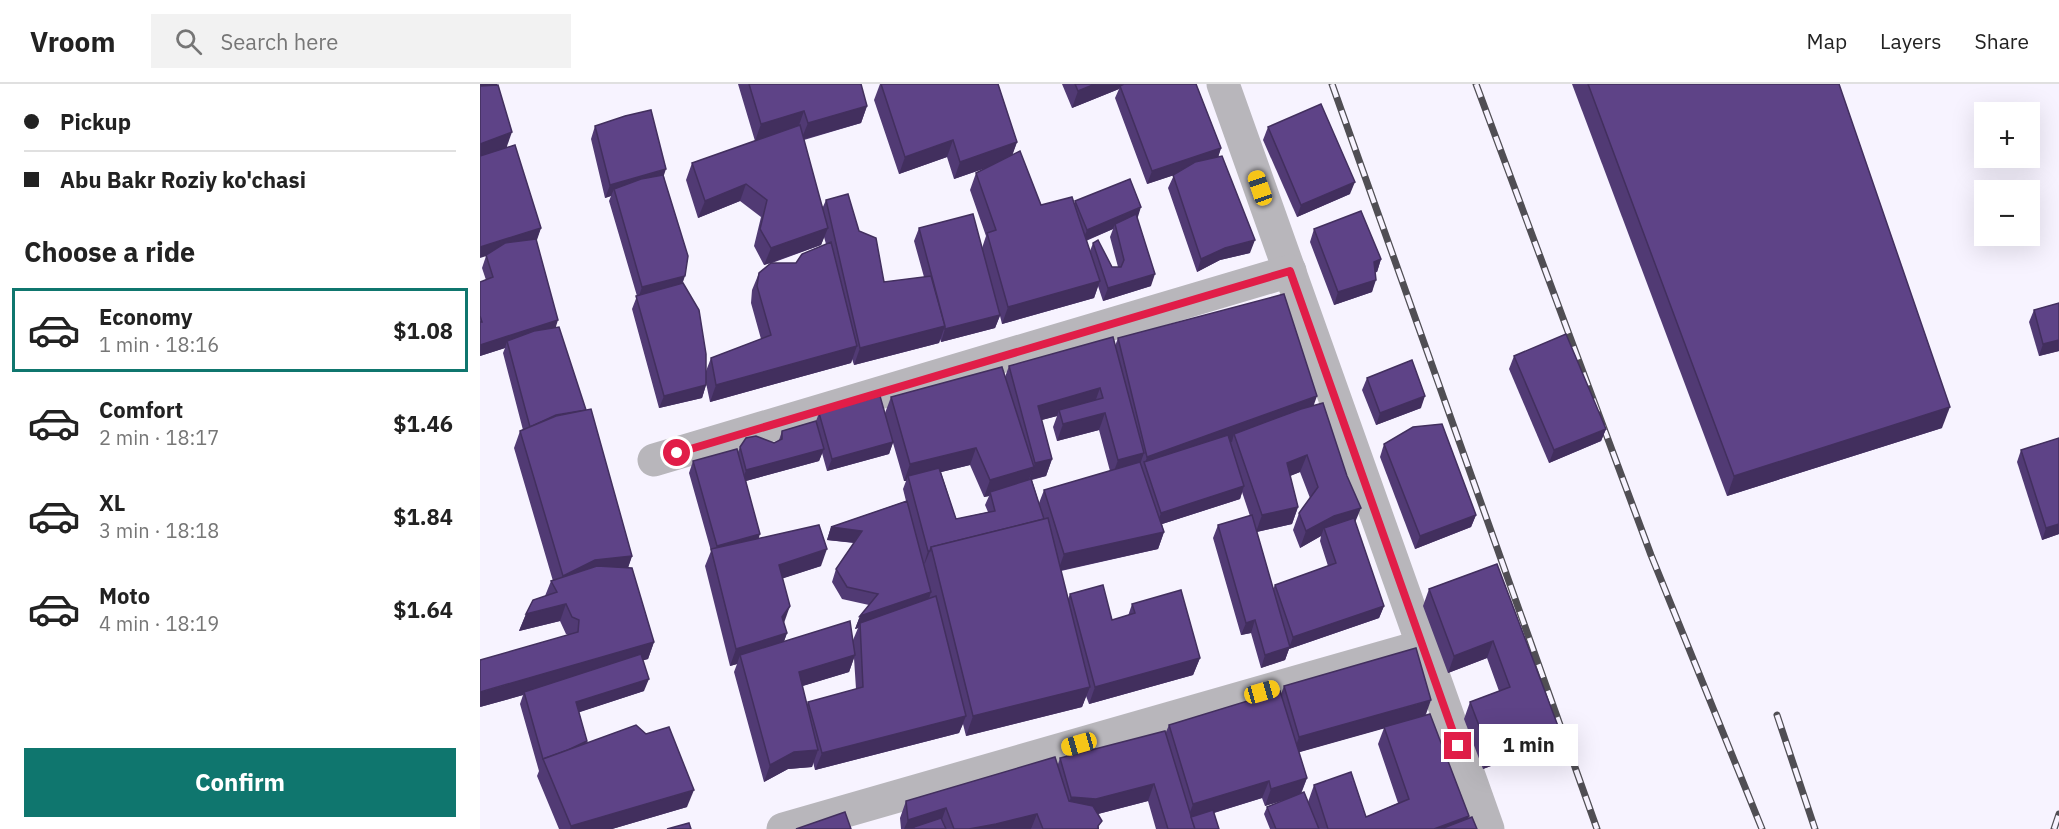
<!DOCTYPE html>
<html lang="en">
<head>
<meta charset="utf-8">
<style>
  :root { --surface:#fff; --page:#f2f2f2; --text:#222; --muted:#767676; --line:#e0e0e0; --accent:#0f766e }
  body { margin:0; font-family:"IBM Plex Sans",sans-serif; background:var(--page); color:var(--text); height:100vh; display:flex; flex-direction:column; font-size:22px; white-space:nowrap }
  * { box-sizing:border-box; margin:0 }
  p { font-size:20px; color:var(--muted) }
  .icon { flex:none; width:33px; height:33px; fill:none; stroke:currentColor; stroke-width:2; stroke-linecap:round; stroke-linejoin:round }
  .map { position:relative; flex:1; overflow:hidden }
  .side { display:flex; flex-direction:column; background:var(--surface); width:480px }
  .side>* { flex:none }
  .banner { display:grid; align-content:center; height:132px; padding:0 24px; background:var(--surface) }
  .fabs { position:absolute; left:1494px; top:18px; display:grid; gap:12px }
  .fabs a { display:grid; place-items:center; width:66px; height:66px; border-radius:0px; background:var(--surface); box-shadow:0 6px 24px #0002; font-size:30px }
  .end { position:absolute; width:27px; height:27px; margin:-14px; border:8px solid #e11d48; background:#fff; box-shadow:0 0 0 3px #fff }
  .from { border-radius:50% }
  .bubble { position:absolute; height:42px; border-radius:0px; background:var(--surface); box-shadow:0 6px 24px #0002; font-size:20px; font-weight:700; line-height:42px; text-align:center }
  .car { position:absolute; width:18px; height:36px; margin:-18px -9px; border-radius:8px; box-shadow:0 0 4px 2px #0007; background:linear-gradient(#f5c518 24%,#345 0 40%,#f5c518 0 76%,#345 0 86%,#f5c518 0) }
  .banner b { display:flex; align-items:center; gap:21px; height:57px; font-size:22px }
  .banner b+b { border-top:2px solid var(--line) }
  .banner i { width:15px; height:15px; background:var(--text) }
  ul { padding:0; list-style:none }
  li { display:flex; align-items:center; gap:18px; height:84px; margin:0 12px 9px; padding:0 12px; border:3px solid transparent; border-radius:0px }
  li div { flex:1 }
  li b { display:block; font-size:22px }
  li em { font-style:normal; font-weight:700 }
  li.active { border-color:var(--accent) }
  li>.icon { width:54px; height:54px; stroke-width:1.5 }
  h2 { padding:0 24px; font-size:27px; line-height:72px }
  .cta { display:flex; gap:12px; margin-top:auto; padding:12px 24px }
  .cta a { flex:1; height:69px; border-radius:0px; background:var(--accent); color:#fff; font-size:24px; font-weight:700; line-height:69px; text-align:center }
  header { display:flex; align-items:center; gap:36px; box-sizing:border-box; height:84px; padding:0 30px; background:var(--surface); border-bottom:2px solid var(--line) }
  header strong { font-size:28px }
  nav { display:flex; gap:33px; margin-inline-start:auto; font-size:21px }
  .search { width:420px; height:54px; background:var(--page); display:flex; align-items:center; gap:15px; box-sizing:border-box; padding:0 21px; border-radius:0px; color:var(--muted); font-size:22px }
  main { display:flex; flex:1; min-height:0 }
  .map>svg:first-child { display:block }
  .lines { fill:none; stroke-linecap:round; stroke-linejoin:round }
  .minor { stroke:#b8b6bb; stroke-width:33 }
  .rail-casing { stroke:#504e54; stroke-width:7 }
  .rail { stroke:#f7f3ff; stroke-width:4.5; stroke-dasharray:14; stroke-linecap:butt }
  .wall { fill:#513a74; fill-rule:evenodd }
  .shaded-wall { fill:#422f5e }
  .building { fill:#5e4387; stroke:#422f5e; stroke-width:1.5 }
  .route { stroke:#e11d48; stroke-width:8 }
</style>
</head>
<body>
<header>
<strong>Vroom</strong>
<div class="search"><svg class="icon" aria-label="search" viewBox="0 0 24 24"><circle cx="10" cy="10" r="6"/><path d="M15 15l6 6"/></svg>Search here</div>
<nav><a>Map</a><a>Layers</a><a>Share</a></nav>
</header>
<main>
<section class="side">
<div class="banner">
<b><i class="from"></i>Pickup</b>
<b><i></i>Abu Bakr Roziy ko'chasi</b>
</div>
<h2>Choose a ride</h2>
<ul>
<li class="active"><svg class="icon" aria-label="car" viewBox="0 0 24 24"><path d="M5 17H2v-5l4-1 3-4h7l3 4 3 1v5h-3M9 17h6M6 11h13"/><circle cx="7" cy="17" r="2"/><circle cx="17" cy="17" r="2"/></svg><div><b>Economy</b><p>1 min · 18:16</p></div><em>$1.08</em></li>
<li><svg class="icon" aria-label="car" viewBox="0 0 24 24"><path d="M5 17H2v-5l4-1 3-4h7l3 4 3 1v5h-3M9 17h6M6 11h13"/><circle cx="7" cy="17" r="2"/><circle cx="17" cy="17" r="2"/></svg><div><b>Comfort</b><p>2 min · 18:17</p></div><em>$1.46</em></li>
<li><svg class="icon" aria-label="car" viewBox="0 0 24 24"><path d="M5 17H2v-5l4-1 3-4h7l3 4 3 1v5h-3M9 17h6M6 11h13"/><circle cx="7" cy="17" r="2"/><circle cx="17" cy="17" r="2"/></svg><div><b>XL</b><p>3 min · 18:18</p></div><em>$1.84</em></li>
<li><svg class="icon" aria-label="car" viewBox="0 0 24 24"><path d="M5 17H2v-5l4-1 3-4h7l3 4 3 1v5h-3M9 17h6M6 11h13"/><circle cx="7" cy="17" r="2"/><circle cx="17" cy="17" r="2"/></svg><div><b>Moto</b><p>4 min · 18:19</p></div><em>$1.64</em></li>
</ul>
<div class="cta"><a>Confirm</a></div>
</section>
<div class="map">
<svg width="1579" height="745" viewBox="0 0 1579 745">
  <rect width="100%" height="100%" fill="#f7f3ff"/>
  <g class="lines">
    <g class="minor">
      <polyline points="743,0 1008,745"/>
      <polyline points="174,376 810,187"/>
      <polyline points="303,745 942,562"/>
    </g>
    <defs>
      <g id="rail">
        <polyline points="852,0 1117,745"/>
        <polyline points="996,0 1171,471 1282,745"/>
        <polyline points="1297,631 1335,745"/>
        <polyline points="1574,745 1579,730"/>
      </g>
    </defs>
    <use href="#rail" class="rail-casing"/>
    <use href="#rail" class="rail"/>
  </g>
  <g class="wall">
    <polygon points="0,0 17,0 27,63 61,144 56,156 76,244 152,472 148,484 174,558 168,575 163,576 164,607 99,628 107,659 207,723 132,745 79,745 57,692 59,687 40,620 43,611 0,623 88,551 86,550 80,537 39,547 46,530 65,512 71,497 73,497 34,364 40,347 43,346 23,269 25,264 0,272 0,198 6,196 2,184 6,172"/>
    <path d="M258,0H381L387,22L381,39L324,56L342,125L346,116L379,147L404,198L444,193L434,157L439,144L502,164L506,152L490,106L496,89L512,82L474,95L467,73L419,90L394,16L400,0H518L537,58L532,71L561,121L594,120L595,117L657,135L671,202L623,217L618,202L614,214L522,240L520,232L515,244L461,258L460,255L459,259L374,281L372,275L371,279L230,318L226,299V301L222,314L179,324L152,225L157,212L129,117L131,112L125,114L111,55L115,42L184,92L202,200L226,287L231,274L281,255L271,219L272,206L279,189L291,179L284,181L274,162L281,133L260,117L218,134L206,96L212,79L275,57ZM633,145L630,153L638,183H632L613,159L610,167L606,157ZM344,153L346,160L316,179H292L341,161Z"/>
    <polygon points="582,0 716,0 741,64 738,73 770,169 740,176 717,188 688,104 694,91 667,100 635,14 639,5 592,24"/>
    <polygon points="1092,0 1359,0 1462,344 1247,412"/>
    <polygon points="788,43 870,110 817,133 783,56"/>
    <polygon points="834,145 901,175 897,188 895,188 892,208 854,221 830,158"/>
    <polygon points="1579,219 1579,267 1559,272 1549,238 1554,226"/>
    <path d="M638,254L834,322L904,522L899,534L809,565L805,576L781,584L771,549L761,551L733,454L738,441L770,432L762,408L760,415L682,440L684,448L678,465L581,487L588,515L590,510L632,536L648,532L652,520L720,574L713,591L609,620L606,612L602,623L486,652L483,640L479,649L335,686L333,678L332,683L308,685L284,698L254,588L257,580L250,582L225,482L231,467L209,389L213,377L258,368L260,363L294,359L299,356L302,347L336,337L339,329H405L411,313L525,293L529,282L635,262ZM577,332L573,343L577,357L619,346L630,387L564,406L559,419L552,396L566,392L572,375L561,336ZM413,359L424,397H426L423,405L426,417L351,443L347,456L374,459L356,485L352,498L362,515L389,521L380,532L375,545L378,544L373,556L304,557L307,549L304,539L303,494L341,482L279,455L266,397L339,377L342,369L347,387L409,370ZM490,381L504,413L509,412L505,421L508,428L476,435L461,388ZM820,388L830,414L819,429L813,446L820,464L841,452L840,457L848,482L795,501L793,505L777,448L812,440L818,423L810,392ZM374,574L376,605L328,618L327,620L322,602L369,588Z"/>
    <polygon points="1034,272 1126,345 1121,357 1069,379 1029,285"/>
    <polygon points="887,294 941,324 896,341 882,306"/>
    <polygon points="1579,354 1579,450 1562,456 1537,378 1541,366"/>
    <polygon points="904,360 996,431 991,443 935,465 900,373"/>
    <polygon points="1017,480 1078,642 1072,659 1003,685 984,635 990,618 1019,607 1007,574 968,589 943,522 949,505"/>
    <path d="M804,602L945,631L989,732L988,735L997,745H790L784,730L787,723L813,713L785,722L782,714L734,729L739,745H676L668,717L618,730L619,745H421L420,734L426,717L578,680L580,674L685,650L689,641L801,610ZM904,644L898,660L918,719L886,733L834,701L828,718L821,710L827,694L819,668Z"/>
  </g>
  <g class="shaded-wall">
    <polygon points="0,0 17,0 13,11 0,15"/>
    <polygon points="615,0 651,0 640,2 639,5 592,24 598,7"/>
    <polygon points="387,22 381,39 321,56 328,39"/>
    <polygon points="324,27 318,44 275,57 281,40"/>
    <polygon points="32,48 26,65 0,75 0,60"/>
    <polygon points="473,56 467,73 419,90 425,73"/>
    <polygon points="537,58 531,75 474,95 480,78"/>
    <polygon points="741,64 737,77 667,100 672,87"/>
    <polygon points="186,85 182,97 134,105 131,112 125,114 130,101"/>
    <polygon points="875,98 870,110 817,133 821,121"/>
    <polygon points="266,100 260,117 218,134 225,117"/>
    <polygon points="661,123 657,136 635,140 633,145 602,158 607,146"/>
    <polygon points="61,144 57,156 0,174 0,163"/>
    <polygon points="348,144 341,161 284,181 291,164"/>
    <polygon points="775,156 770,169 740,176 717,188 721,175 745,164"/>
    <polygon points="901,175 897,188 889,190 894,178"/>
    <polygon points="675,190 671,202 623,217 628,204"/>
    <polygon points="205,192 201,204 158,215 162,203"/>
    <polygon points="896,196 892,208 854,221 858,208"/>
    <polygon points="620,197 614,214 522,240 528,223"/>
    <polygon points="520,231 515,244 461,258 465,245"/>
    <polygon points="78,236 74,249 27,257 25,264 0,272 0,261"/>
    <polygon points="465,242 459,259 374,281 380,264"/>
    <polygon points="1579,256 1579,267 1559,272 1563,260"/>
    <polygon points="377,262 371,279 230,318 236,301"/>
    <polygon points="226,301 222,314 179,324 184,312"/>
    <polygon points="620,304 614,321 579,326 577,332 551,339 558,322"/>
    <polygon points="837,312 831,329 754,350 752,358 667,388 665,379 667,373"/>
    <polygon points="945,312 941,324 896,341 900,329"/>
    <polygon points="1470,323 1462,344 1247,412 1254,392"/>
    <polygon points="625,329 619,346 577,357 583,340"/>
    <polygon points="1126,345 1121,357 1069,379 1074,366"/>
    <polygon points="413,358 409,370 347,387 352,375"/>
    <polygon points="496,364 490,381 429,396 428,392 426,397 424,397 430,380"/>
    <polygon points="344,365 339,377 262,398 266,386"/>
    <polygon points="664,369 658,386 632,393 638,376"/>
    <polygon points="827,371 820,388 800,396 807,379"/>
    <polygon points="572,375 566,392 549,396 555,379"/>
    <polygon points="554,383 547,400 510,408 509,412 504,413 510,396"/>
    <polygon points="764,402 760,415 676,442 681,429"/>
    <polygon points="818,423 812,440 776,448 782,431"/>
    <polygon points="881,424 874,441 844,444 841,452 820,464 826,447 854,432"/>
    <polygon points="996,431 991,443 935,465 940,452"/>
    <polygon points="1579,440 1579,450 1562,456 1566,444"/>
    <polygon points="351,443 382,447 377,459 347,456"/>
    <polygon points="684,448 678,465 578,487 584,470"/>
    <polygon points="280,450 276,463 233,475 237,462"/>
    <polygon points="347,465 341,482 292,498 299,481"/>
    <polygon points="448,467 450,467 445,479 444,480"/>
    <polygon points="152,472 146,489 77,509 83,492 115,476"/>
    <polygon points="451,508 447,521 380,539 378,544 375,545 380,532"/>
    <polygon points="86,520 80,537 39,547 46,530"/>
    <polygon points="310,522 304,539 295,550 302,533"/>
    <polygon points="904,522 899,534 809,565 805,576 781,584 785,571 809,564 813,553"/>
    <polygon points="775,536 771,549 761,551 766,539"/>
    <polygon points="307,549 301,566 260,571 257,580 250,582 256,565"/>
    <polygon points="1013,557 1007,574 968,589 974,572"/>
    <polygon points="174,558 168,575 45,610 44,608 43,611 0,623 0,608"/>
    <polygon points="375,571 369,588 313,605 319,588"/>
    <polygon points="720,574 713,591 609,620 615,603"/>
    <polygon points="169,595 164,607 91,631 96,618"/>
    <polygon points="610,603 602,623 486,652 493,632"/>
    <polygon points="951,616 945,633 813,670 819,653"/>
    <polygon points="486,632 479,649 335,686 342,669"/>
    <polygon points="1078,642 1072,659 1003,685 1009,668"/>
    <polygon points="338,666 332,683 308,685 284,698 290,681 314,668"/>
    <polygon points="827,694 820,711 785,722 791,705"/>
    <polygon points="789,697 782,714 707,737 713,720"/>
    <polygon points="674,700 668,717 610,732 585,730 591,713"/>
    <polygon points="214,706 207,723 132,745 90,745 91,742"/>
    <polygon points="466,724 460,741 434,743 433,745 424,745 428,736"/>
    <polygon points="557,730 551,745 489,745"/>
    <polygon points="989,732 984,745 954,745"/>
  </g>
  <g class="building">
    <polygon points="269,0 381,0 387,22 328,39 324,27 281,40"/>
    <polygon points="401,0 518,0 537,58 480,78 473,56 425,73"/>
    <polygon points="595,0 615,0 598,7"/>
    <polygon points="644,0 716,0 741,64 672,87 640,2"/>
    <polygon points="1108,0 1359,0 1470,323 1254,392"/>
    <polygon points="18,1 32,48 0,60 0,2"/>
    <polygon points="841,20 875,98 821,121 788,43"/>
    <polygon points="171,26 186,85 130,101 115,42 145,32"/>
    <polygon points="320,41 348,144 291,164 280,145 287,116 266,100 225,117 212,79"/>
    <polygon points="35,61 61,144 0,163 0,72"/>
    <polygon points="540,67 561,121 592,113 620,197 528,223 507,149 516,146 496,89"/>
    <polygon points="742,72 775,156 745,164 721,175 693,91 715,78"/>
    <polygon points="183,91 208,172 205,192 162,203 134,105 161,95"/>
    <polygon points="650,95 661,123 607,146 595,117"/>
    <polygon points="368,110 379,147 396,154 404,198 451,192 465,242 380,264 346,116"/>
    <polygon points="881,127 901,175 894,178 896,196 858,208 834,145"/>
    <polygon points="493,130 520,231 465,245 465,242 439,144"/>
    <polygon points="656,130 675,190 628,204 613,159 618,156 632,183 641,183 644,176 635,140"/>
    <polygon points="56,155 78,236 0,261 0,238 2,238 0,232 0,198 13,193 6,171 25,159"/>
    <polygon points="351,158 377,262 236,301 231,274 291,251 277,202 279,189 291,179 316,179 322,170"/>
    <polygon points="203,199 219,226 226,270 226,301 184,312 156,212"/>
    <polygon points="804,210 837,312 667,373 638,254"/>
    <polygon points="1579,219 1579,256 1563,260 1554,226"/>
    <polygon points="79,243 106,326 76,331 50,343 27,257 54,247"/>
    <polygon points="1086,250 1126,345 1074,366 1034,272"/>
    <polygon points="633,253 664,369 638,376 625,329 583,340 579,326 623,314 620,304 558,322 572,375 555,379 529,282"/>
    <polygon points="932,276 945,312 900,329 887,294"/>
    <polygon points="522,283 554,383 510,396 496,364 430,380 411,313"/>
    <polygon points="400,312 413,358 352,375 339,329"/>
    <polygon points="843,319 867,392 881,424 854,432 826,447 819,429 838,403 827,371 807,379 818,423 782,431 754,350 821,325"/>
    <polygon points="111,325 152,472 115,476 83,492 40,347 76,332"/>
    <polygon points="336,337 344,365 266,386 260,363 266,354 276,352 294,359 302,355 302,347"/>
    <polygon points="962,340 996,431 940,452 904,360 933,343"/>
    <polygon points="748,351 764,402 681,429 664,378"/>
    <polygon points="1579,354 1579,440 1566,444 1541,366"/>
    <polygon points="257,365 280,450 237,462 213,377"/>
    <polygon points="660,378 684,448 584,470 564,406"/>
    <polygon points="459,384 476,435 515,427 510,408 551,395 564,435 451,463 450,467 448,467 428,392"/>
    <polygon points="427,417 451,508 380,532 398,510 367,503 356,485 382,447 351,443"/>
    <polygon points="772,431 810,563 785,571 775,536 766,539 738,441"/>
    <polygon points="568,434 610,603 493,632 451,463"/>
    <polygon points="874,434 904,522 813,553 795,501 856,479 844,444"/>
    <polygon points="339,441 347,465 299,481 310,522 302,533 307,549 256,565 231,465"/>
    <polygon points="1017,480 1078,642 1009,668 990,618 1030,603 1013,557 974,572 949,505"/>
    <polygon points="117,482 152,484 174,558 0,608 0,576 98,548 99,536 92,533 86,520 46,530 53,516 77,508 71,497"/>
    <polygon points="623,501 632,536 655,529 652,520 701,506 720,574 615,603 590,510"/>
    <polygon points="456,512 486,632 342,669 328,618 383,603 380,539"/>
    <polygon points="370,537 375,571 319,588 338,666 314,668 290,681 260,571"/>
    <polygon points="936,564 951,616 819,653 804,602"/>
    <polygon points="161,570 169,595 96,618 107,657 88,666 63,675 44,608"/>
    <polygon points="800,607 827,694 791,705 789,697 713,720 689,641"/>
    <polygon points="950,630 989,732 954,745 848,745 834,701 871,688 886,733 929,715 904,643"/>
    <polygon points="156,641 166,650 189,643 214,706 91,742 63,675"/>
    <polygon points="685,647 715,745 688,745 674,700 616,715 591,713 580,674"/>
    <polygon points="575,673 589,717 613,722 622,737 618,742 618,745 563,745 557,730 516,740 489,745 474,745 466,724 428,736 426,717"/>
    <polygon points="824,708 839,745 796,745 787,723"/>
    <polygon points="733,726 739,745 715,745 711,733"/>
    <polygon points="365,728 371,745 316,745"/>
    <polygon points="992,733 997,745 961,745"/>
    <polygon points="461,734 466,745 434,745 434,743"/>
    <polygon points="209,739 211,745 187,745"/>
  </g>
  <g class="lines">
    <polyline class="route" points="197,369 810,187 978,662"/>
  </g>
</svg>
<div class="fabs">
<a>+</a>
<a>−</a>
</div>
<i class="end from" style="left:197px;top:369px"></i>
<i class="end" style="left:978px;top:662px"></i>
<div class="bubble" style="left:999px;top:640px;width:99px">1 min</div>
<i class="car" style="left:780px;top:104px;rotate:341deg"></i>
<i class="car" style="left:782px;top:608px;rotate:74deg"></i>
<i class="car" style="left:599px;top:660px;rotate:254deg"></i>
</div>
</main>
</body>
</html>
